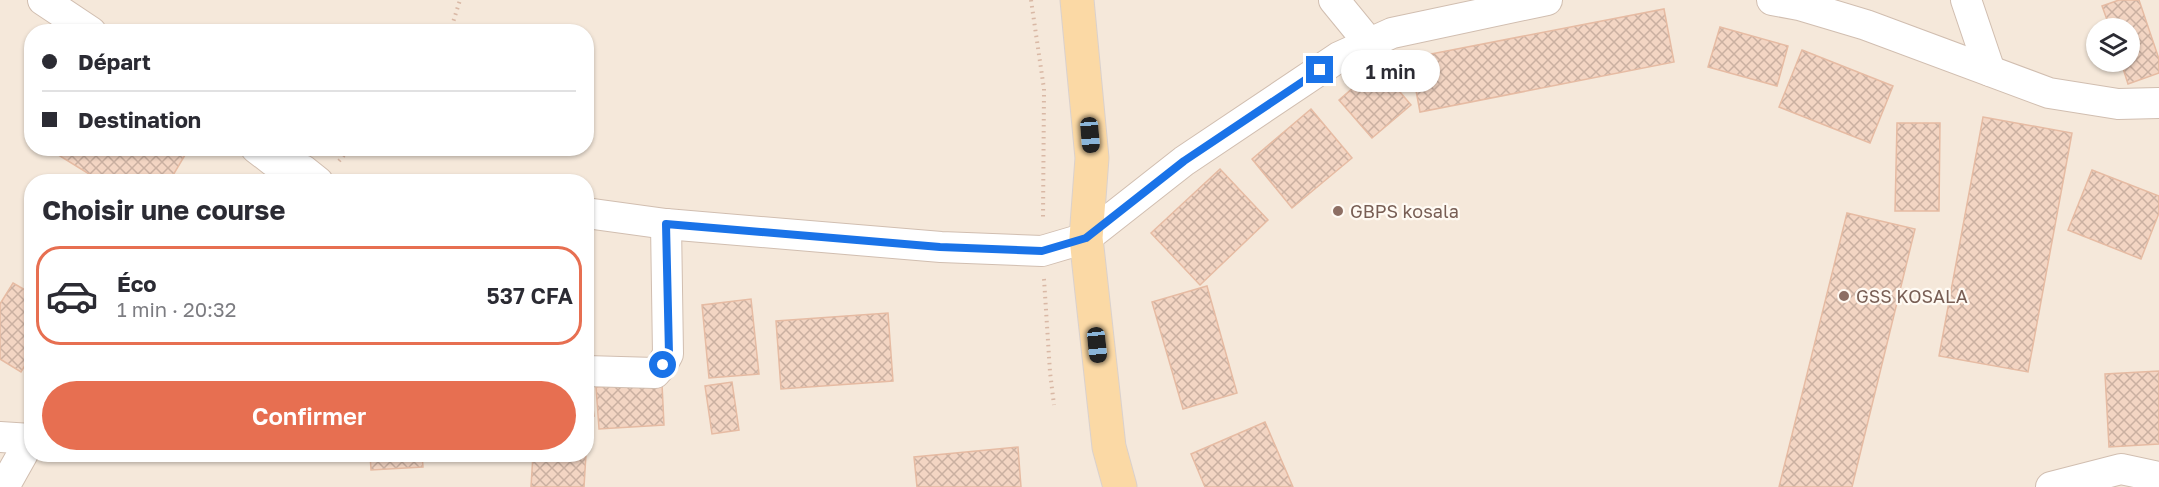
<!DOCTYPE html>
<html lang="fr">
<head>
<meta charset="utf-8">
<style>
  :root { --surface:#fff; --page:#f7f7f7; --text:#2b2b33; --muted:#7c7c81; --line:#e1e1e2; --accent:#e76f51 }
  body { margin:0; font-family:"Golos Text",sans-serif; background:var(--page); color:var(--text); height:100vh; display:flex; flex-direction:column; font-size:22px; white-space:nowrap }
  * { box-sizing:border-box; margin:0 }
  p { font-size:20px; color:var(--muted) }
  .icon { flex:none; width:33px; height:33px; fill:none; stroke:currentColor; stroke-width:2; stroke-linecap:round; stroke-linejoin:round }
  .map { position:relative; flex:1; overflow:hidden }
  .side { position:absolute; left:24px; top:174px; width:570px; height:288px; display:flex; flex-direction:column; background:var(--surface); border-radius:24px; box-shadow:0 2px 4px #0004 }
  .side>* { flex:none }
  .banner { position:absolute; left:24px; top:24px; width:570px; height:132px; border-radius:24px; box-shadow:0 2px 4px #0004; display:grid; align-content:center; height:132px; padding:0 18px; background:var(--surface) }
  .buttons { position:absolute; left:2086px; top:18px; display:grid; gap:12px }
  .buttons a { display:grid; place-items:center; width:54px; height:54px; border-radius:50%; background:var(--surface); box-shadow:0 2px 4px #0004; font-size:30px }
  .end { position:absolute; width:27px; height:27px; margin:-14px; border:8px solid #1a73e8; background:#fff; box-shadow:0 0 0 3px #fff }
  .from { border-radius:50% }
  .bubble { position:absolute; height:42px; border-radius:21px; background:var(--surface); box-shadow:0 2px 4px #0004; font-size:20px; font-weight:600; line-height:42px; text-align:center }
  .car { position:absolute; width:18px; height:36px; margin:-18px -9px; border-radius:8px; box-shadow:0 0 4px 2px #0007; background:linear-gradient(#222 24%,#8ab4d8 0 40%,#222 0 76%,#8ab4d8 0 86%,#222 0) }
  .banner b { display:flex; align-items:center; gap:21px; height:57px; font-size:22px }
  .banner b+b { border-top:2px solid var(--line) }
  .banner i { width:15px; height:15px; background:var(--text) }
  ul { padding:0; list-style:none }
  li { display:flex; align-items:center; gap:18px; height:99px; margin:0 12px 9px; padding:0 6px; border:3px solid transparent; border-radius:24px }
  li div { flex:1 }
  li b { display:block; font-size:22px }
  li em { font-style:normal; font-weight:600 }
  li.current { border-color:var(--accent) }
  li>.icon { width:54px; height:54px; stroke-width:1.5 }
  h2 { padding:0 18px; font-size:27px; line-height:72px }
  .action { display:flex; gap:12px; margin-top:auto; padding:12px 18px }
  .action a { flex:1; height:69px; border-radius:36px; background:var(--accent); color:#fff; font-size:24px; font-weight:600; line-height:69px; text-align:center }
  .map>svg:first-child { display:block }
  .residential { fill:#f5e8da; fill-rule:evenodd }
  .building { fill:url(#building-cross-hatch); stroke:#e6bba3; stroke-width:1.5 }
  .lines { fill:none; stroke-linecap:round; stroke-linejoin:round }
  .minor-casing { stroke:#d1beb0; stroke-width:32 }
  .major-casing { stroke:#dad1cd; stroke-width:35 }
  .path { stroke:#d9b8a5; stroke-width:4; stroke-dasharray:1.5 4.5; stroke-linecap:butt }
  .minor { stroke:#fff; stroke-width:30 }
  .major { stroke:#fbd9a5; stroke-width:33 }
  .route { stroke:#1a73e8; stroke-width:8 }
  .education-dot { fill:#8d6e63; stroke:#fffaf3; stroke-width:2 }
  .labels { text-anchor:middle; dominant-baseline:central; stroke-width:4.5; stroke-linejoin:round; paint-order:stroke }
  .education-label { font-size:18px; fill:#785e54; stroke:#fffaf3; text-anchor:start }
</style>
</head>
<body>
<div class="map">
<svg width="2159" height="487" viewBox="0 0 2159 487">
  <defs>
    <pattern id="building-cross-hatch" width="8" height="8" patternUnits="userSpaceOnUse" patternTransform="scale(1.5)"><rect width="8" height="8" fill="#f3d5c3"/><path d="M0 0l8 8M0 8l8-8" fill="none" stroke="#cab0a1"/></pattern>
  </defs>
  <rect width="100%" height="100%" fill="#fdf6ec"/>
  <path class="residential" d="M0,0H2159V487H0ZM2097,28H2130V62H2097ZM32,32H586V148H32ZM32,182H586V454H32Z"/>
  <g class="building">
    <polygon points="2119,0 2139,0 2159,59 2159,73 2128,84 2121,62 2130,62 2130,28 2110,28 2102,6"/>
    <polygon points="1664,9 1674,62 1420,112 1410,58"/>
    <polygon points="1720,27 1788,46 1777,86 1708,67"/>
    <polygon points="1802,50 1893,86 1870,143 1779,107"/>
    <polygon points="1378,66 1411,105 1372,138 1339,100"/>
    <polygon points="1311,109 1352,158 1292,208 1252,159"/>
    <polygon points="1983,117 2072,133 2028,372 1939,356"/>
    <polygon points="1897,123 1940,123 1939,211 1895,211"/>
    <polygon points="47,148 185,148 188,150 169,182 102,182"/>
    <polygon points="1220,169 1268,220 1200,285 1151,233"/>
    <polygon points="2092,170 2159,196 2159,213 2141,259 2068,230"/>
    <polygon points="1847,213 1915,229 1852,487 1779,487"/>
    <polygon points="13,283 32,294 32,354 21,372 0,359 0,304"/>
    <polygon points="1207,286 1237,393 1183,409 1152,302"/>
    <polygon points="751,299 759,374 709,378 702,305"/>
    <polygon points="888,313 893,381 781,389 776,321"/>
    <polygon points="2159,371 2159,444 2109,447 2105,374"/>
    <polygon points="732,382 739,430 712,434 705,386"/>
    <polygon points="590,384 594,416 586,417 586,385"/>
    <polygon points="662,384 664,425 599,429 596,387"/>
    <polygon points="1265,422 1293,487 1205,487 1191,454"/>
    <polygon points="1018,447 1021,487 917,487 914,457"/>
    <polygon points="370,454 422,454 423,467 371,470"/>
    <polygon points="533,454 586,454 584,487 531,487"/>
  </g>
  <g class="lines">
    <defs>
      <g id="minor">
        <polyline points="43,0 91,32"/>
        <polyline points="1334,0 1370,44"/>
        <polyline points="1772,0 1799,5 1866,25 2049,93 2118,104 2159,103"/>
        <polyline points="1966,0 1990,71"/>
        <polyline points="256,148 273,161 303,170 318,182"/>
        <polyline points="586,213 666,224 941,247 1042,251 1086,238 1184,161 1339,57 1392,33 1547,0"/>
        <polyline points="586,371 655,373 662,365 668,354 666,224"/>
        <polyline points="0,437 31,439 4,487"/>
        <polyline points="2051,487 2121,469 2159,477"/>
      </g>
      <polyline id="major" points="1077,0 1092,158 1086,238 1109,447 1120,487"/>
    </defs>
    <use href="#minor" class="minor-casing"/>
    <use href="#major" class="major-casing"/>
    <g class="path">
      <polyline points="1031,0 1044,89 1043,220"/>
      <polyline points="450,32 460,0"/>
      <polyline points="339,161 350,148"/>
      <polyline points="1044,279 1050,372 1054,405"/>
    </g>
    <use href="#minor" class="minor"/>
    <use href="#major" class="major"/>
  </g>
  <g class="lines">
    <polyline class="route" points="663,365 669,354 666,224 940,247 1042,251 1086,238 1184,161 1320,70"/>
  </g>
  <g class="education-dot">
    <circle cx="1338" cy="211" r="6"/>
    <circle cx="1844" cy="296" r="6"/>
  </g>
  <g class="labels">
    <g class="education-label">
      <text x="1350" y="211">GBPS kosala</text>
      <text x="1856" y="296">GSS KOSALA</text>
    </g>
  </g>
</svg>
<div class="buttons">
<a><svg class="icon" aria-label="layers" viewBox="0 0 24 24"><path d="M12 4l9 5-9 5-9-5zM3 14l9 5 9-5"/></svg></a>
</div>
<i class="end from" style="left:663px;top:365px"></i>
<i class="end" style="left:1320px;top:70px"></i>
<div class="bubble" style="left:1341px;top:50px;width:99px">1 min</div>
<i class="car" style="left:1090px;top:135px;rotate:175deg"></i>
<i class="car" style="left:1097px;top:345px;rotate:174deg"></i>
<div class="banner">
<b><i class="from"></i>Départ</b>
<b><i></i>Destination</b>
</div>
<section class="side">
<h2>Choisir une course</h2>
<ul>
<li class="current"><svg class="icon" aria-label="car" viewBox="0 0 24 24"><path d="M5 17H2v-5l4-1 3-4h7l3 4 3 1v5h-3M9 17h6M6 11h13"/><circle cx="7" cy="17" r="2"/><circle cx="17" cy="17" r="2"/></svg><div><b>Éco</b><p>1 min · 20:32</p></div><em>537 CFA</em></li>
</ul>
<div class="action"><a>Confirmer</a></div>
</section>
</div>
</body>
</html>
